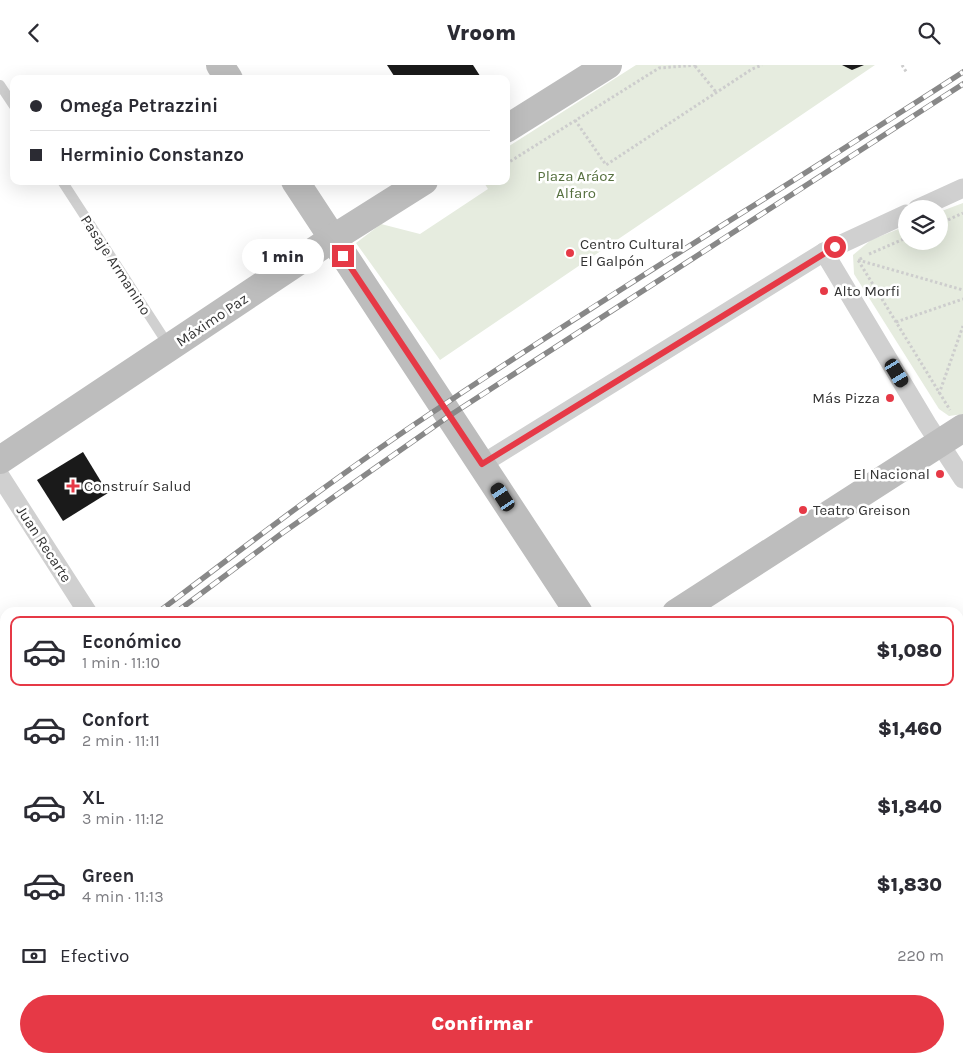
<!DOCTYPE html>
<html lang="es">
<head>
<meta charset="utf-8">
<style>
  :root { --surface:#fff; --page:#f7f7f7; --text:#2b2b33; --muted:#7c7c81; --line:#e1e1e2; --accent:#e63946 }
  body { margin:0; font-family:Karla,sans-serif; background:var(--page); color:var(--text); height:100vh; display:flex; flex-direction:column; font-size:19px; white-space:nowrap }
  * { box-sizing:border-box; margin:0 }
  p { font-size:16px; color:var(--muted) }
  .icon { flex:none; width:28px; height:28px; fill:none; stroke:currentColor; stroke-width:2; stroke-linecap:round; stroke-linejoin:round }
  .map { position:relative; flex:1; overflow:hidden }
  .side { position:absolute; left:0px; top:542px; width:964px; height:456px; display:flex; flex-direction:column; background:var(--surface); border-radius:15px 15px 0 0; box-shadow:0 5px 20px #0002 }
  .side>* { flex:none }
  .banner { position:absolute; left:10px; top:10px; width:500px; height:110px; border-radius:10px; box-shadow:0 5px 20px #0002; display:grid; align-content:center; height:110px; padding:0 20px; background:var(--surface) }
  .buttons { position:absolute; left:898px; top:135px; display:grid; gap:10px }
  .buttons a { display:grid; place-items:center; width:50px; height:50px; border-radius:50%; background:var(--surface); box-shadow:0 5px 20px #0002; font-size:25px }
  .end { position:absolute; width:22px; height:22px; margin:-11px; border:6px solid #e63946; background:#fff; box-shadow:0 0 0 2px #fff }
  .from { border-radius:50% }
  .bubble { position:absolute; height:35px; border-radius:18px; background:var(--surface); box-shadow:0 5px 20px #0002; font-size:16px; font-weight:800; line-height:35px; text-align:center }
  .car { position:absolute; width:15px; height:30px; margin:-15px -8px; border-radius:6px; box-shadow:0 0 4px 1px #0007; background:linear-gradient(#222 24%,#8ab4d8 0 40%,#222 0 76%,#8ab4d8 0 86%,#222 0) }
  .banner b { display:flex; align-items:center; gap:18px; height:48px; font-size:19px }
  .banner b+b { border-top:1px solid var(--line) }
  .banner i { width:12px; height:12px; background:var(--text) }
  ul { padding:9px 0 0; list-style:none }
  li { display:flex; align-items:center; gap:15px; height:70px; margin:0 10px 8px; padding:0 10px; border:2px solid transparent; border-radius:10px }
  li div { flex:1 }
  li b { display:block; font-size:19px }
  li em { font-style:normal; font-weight:800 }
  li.selected { border-color:var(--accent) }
  li>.icon { width:45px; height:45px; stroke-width:1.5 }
  .pay { display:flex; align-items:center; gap:12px; height:55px; padding:0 20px; font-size:19px }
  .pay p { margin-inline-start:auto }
  .button { display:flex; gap:10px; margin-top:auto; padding:10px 20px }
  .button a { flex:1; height:58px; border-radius:30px; background:var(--accent); color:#fff; font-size:20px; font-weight:800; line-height:58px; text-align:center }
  header { display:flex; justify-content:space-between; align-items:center; height:65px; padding:0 20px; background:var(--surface); font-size:22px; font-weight:800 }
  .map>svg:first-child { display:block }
  .green { fill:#e6ecdf }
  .building { fill:#1a1a1a }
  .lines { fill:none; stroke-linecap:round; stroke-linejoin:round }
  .path { stroke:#cdcdcd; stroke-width:3; stroke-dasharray:2.5 2.5; stroke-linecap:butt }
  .lane { stroke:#d0d0d0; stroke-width:10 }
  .street { stroke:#d0d0d0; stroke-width:19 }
  .secondary { stroke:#bdbdbd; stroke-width:28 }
  .rail-casing { stroke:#888; stroke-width:5.5 }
  .rail { stroke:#fff; stroke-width:4; stroke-dasharray:11; stroke-linecap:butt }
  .route { stroke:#e63946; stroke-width:6 }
  .poi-dot { fill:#e63946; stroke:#fff; stroke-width:2 }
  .labels { text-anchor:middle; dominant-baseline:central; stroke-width:5; stroke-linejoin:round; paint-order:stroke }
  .park-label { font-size:15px; fill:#56703f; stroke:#fff }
  .poi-label { font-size:15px; fill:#333; stroke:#fff; text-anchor:start }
  .street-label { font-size:15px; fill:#333; stroke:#fff }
</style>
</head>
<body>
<header><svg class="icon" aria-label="back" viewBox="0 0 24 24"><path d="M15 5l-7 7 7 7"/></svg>Vroom<svg class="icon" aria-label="search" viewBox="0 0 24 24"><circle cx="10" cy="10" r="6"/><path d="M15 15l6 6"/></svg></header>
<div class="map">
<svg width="963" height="998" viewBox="0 0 963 998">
  <rect width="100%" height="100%" fill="#fff"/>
  <g class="green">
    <polygon points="636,0 875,0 440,295 356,178 381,159 420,169 488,124 483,116 506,116 506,83"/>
    <polygon points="963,138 963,349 949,351 939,344 854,209 853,190 871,175 906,161 906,176 939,176 939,147"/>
  </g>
  <g class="building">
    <polygon points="387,0 473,0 482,14 396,14"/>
    <polygon points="842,0 864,0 852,5"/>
    <polygon points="83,387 108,428 63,456 37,415"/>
    <polygon points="0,868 5,876 5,937 0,940"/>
  </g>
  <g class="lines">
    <g class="path">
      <polyline points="902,0 907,8"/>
      <polyline points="695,1 716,27"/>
      <polyline points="575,55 606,100 752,4 762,0"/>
      <polyline points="506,99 659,3 697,0"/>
      <polyline points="939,159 963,148"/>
      <polyline points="869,189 906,173"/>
      <polyline points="862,193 858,195 950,345"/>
      <polyline points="858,195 963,225"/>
      <polyline points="896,257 963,234"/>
      <polyline points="939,329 963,261"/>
    </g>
    <g class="lane">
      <polyline points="0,20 14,41"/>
      <polyline points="62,116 169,281"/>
    </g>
    <g class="street">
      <polyline points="917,144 963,123"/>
      <polyline points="824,187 927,359 963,414"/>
      <polyline points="482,399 824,187 906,149"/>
      <polyline points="0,411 88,548"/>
      <polyline points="959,858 963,855"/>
      <polyline points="386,994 388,998"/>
      <polyline points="734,998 740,994"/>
    </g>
    <g class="secondary">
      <polyline points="220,0 229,14"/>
      <polyline points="506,64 608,0"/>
      <polyline points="295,116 579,548"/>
      <polyline points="0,395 332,174 424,116"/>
      <polyline points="676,548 963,363"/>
      <polyline points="0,984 5,980"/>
      <polyline points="863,994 866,998"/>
    </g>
    <defs>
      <g id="rail">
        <path d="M157,548C252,476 346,404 445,339C615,225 791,119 963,7"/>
        <polyline points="175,548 281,469 449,351 963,19"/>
        <polyline points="0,672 5,668"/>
        <polyline points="0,686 5,682"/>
      </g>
    </defs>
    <use href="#rail" class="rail-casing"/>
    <use href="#rail" class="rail"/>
  </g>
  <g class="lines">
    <polyline class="route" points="343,191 482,399 835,182"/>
  </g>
  <g class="poi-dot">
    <circle cx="570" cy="188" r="5"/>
    <circle cx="824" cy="226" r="5"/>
    <circle cx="890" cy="333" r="5"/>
    <circle cx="940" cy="409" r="5"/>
    <path d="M70.5 413.5h5v5h5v5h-5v5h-5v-5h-5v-5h5z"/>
    <circle cx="803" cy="445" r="5"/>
  </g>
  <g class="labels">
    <g class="park-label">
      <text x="576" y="111">Plaza Aráoz<tspan x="576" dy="17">Alfaro</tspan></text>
    </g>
    <g class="poi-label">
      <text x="580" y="179">Centro Cultural<tspan x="580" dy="17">El Galpón</tspan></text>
      <text x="834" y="226">Alto Morfi</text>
      <text x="880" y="333" text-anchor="end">Más Pizza</text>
      <text x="930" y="409" text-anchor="end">El Nacional</text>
      <text x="84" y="421">Construír Salud</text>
      <text x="813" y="445">Teatro Greison</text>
    </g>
    <g class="street-label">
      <text transform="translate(116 200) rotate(57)">Pasaje Armanino</text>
      <text transform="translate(212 255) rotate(-34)">Máximo Paz</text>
      <text transform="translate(44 479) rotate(57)">Juan Recarte</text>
    </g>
  </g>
</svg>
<div class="buttons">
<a><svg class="icon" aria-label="layers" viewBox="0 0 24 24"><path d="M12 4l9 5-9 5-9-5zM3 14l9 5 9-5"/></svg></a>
</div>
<i class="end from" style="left:835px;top:182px"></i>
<i class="end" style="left:343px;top:191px"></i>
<div class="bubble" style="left:242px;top:174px;width:82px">1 min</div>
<i class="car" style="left:897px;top:308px;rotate:149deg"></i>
<i class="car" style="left:503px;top:432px;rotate:327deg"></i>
<div class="banner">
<b><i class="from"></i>Omega Petrazzini</b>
<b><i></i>Herminio Constanzo</b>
</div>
<section class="side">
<ul>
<li class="selected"><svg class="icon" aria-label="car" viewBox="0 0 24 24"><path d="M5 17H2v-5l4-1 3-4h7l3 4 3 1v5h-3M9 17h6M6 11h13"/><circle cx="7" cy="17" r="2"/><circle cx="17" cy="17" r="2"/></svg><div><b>Económico</b><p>1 min · 11:10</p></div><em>$1,080</em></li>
<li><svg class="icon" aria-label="car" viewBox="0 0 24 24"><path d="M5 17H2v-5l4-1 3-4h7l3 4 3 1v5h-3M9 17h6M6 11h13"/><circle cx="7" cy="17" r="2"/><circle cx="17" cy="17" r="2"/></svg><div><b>Confort</b><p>2 min · 11:11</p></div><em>$1,460</em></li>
<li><svg class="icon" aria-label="car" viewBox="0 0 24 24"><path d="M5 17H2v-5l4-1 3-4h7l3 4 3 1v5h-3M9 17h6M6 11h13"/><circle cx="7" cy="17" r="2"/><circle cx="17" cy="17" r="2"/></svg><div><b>XL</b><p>3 min · 11:12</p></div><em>$1,840</em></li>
<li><svg class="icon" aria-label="car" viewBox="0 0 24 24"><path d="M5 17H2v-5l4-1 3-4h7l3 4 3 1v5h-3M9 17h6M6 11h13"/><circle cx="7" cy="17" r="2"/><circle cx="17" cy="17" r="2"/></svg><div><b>Green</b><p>4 min · 11:13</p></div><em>$1,830</em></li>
</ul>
<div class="pay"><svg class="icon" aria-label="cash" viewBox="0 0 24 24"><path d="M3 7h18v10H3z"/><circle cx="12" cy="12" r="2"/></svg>Efectivo<p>220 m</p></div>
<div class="button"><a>Confirmar</a></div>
</section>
</div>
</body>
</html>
